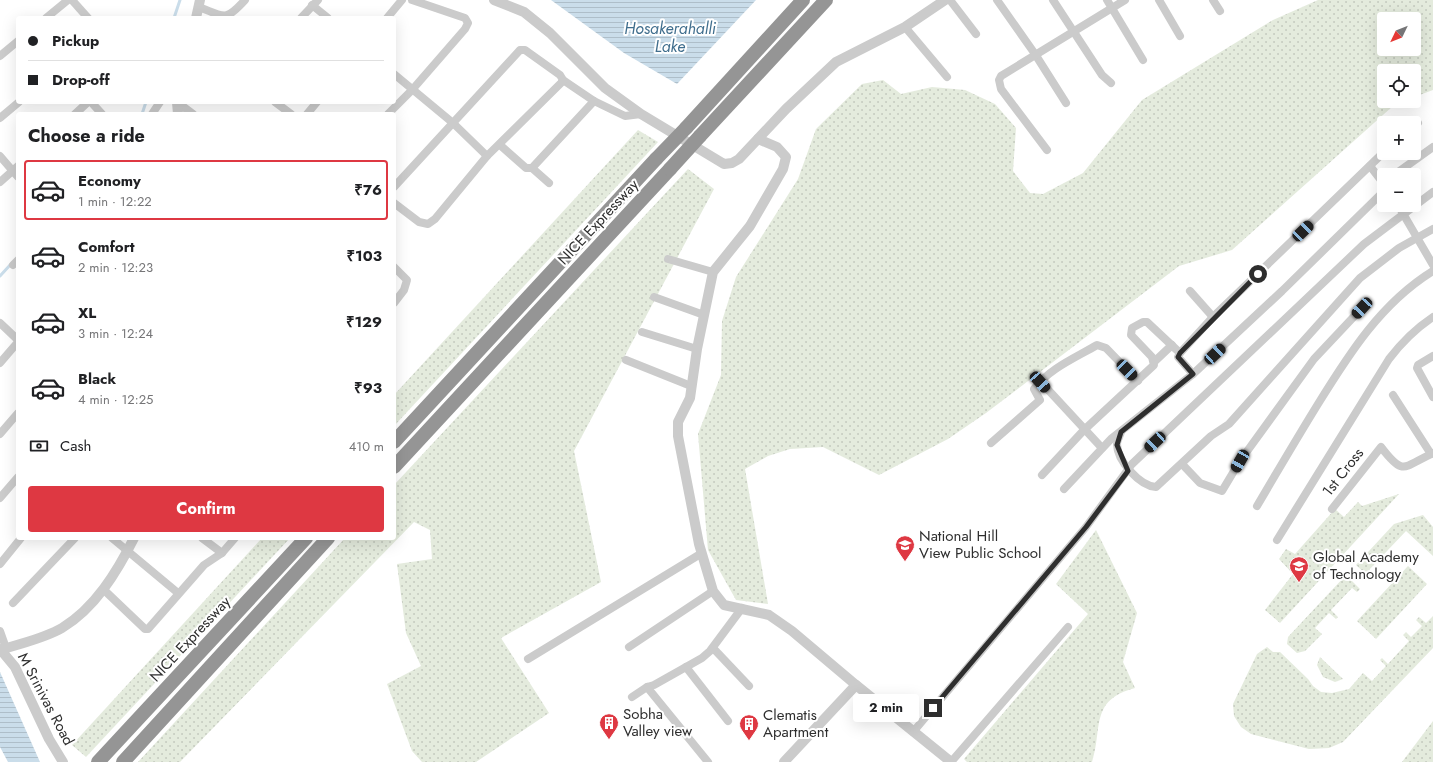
<!DOCTYPE html>
<html lang="en">
<head>
<meta charset="utf-8">
<style>
  :root { --surface:#fff; --page:#f2f2f2; --text:#202124; --muted:#757577; --line:#e0e0e0; --accent:#de3842 }
  body { margin:0; font-family:Jost,sans-serif; background:var(--page); color:var(--text); height:100vh; display:flex; flex-direction:column; font-size:15px; white-space:nowrap }
  * { box-sizing:border-box; margin:0 }
  p { font-size:13px; color:var(--muted) }
  .icon { flex:none; width:22px; height:22px; fill:none; stroke:currentColor; stroke-width:2; stroke-linecap:round; stroke-linejoin:round }
  .map { position:relative; flex:1; overflow:hidden }
  .drawer { position:absolute; left:16px; top:112px; width:380px; height:428px; display:flex; flex-direction:column; background:var(--surface); border-radius:4px; box-shadow:0 4px 16px #0002 }
  .drawer>* { flex:none }
  .hud { position:absolute; left:16px; top:16px; width:380px; height:88px; border-radius:4px; box-shadow:0 4px 16px #0002; display:grid; align-content:center; height:88px; padding:0 12px; background:var(--surface) }
  .needle { width:26px; rotate:227deg }
  .controls { position:absolute; left:1377px; top:12px; display:grid; gap:8px }
  .controls a { display:grid; place-items:center; width:44px; height:44px; border-radius:4px; background:var(--surface); box-shadow:0 4px 16px #0002; font-size:20px }
  .end { position:absolute; width:18px; height:18px; margin:-9px; border:5px solid #2e2e2e; background:#fff; box-shadow:0 0 0 2px #fff }
  .from { border-radius:50% }
  .bubble { position:absolute; height:28px; border-radius:4px; background:var(--surface); box-shadow:0 4px 16px #0002; font-size:13px; font-weight:700; line-height:28px; text-align:center }
  .car { position:absolute; width:12px; height:24px; margin:-12px -6px; border-radius:5px; box-shadow:0 0 3px 1px #0007; background:linear-gradient(#222 24%,#8ab4d8 0 40%,#222 0 76%,#8ab4d8 0 86%,#222 0) }
  .hud b { display:flex; align-items:center; gap:14px; height:38px; font-size:15px }
  .hud b+b { border-top:1px solid var(--line) }
  .hud i { width:10px; height:10px; background:var(--text) }
  ul { padding:0; list-style:none }
  li { display:flex; align-items:center; gap:12px; height:60px; margin:0 8px 6px; padding:0 4px; border:2px solid transparent; border-radius:4px }
  li div { flex:1 }
  li b { display:block; font-size:15px }
  li em { font-style:normal; font-weight:700 }
  li.selected { border-color:var(--accent) }
  li>.icon { width:36px; height:36px; stroke-width:1.5 }
  h2 { padding:0 12px; font-size:18px; line-height:48px }
  .pay { display:flex; align-items:center; gap:10px; height:44px; padding:0 12px; font-size:15px }
  .pay p { margin-inline-start:auto }
  .action { display:flex; gap:8px; margin-top:auto; padding:8px 12px }
  .action a { flex:1; height:46px; border-radius:4px; background:var(--accent); color:#fff; font-size:16px; font-weight:700; line-height:46px; text-align:center }
  .map>svg:first-child { display:block }
  .green { fill:url(#green-dots); fill-rule:evenodd }
  .water { fill:url(#water-rules) }
  .lines { fill:none; stroke-linecap:round; stroke-linejoin:round }
  .stream { stroke:#caddea; stroke-width:3 }
  .minor { stroke:#cbcbcb; stroke-width:8 }
  .tertiary { stroke:#cbcbcb; stroke-width:10 }
  .motorway { stroke:#959595; stroke-width:14 }
  .motorway-bridge { stroke:#959595; stroke-width:14 }
  .route { stroke:#2e2e2e; stroke-width:5 }
  .labels { text-anchor:middle; dominant-baseline:central; stroke-width:4; stroke-linejoin:round; paint-order:stroke }
  .street-label { font-size:15px; fill:#2e2e2e; stroke:#fff }
  .poi-label { font-size:15px; fill:#2e2e2e; stroke:#fff; text-anchor:start }
  .water-label { font-size:16px; font-style:italic; fill:#406e8d; stroke:#fff }
</style>
</head>
<body>
<div class="map">
<svg width="1433" height="762" viewBox="0 0 1433 762">
  <defs>
    <pattern id="green-dots" width="8" height="8" patternUnits="userSpaceOnUse"><rect width="8" height="8" fill="#e4ebdd"/><path d="M2 2h.1M6 6h.1" fill="none" stroke="#c4cabe" stroke-width="1.8" stroke-linecap="round"/></pattern>
    <pattern id="water-rules" width="6" height="5" patternUnits="userSpaceOnUse"><rect width="6" height="5" fill="#caddea"/><path d="M0 2.5h6" fill="none" stroke="#aebec9"/></pattern>
  </defs>
  <rect width="100%" height="100%" fill="#fff"/>
  <g class="green">
    <path d="M1318,0H1433V90L1414,97V71H1384V101H1405L1393,106L1232,250L1179,266L986,413L948,439L879,475L823,447L790,449L768,456L745,469L768,604L736,600L708,550L698,434L721,375L722,321L736,277L798,179L816,129L862,84L883,80L901,94L932,87L965,90L995,104L1016,128L1013,171L1030,193L1043,194L1083,173L1142,100L1273,20ZM1384,19H1414V49H1384Z"/>
    <polygon points="638,130 658,142 394,426 394,395"/>
    <polygon points="688,169 714,189 574,451 601,582 501,638 549,713 476,762 422,762 412,751 387,684 421,666 406,633 397,564 432,559 430,530 414,522 180,762 138,762 345,538 394,538 394,485"/>
    <polygon points="1399,494 1280,623 1265,610 1293,574 1279,559 1286,549 1295,554 1335,509 1344,517 1358,502 1362,506"/>
    <polygon points="1423,515 1433,527 1433,556 1406,531 1369,570 1373,575 1370,578 1356,565 1394,524"/>
    <path d="M1096,530L1137,613L1123,662L1135,688C1089,700 1103,729 1092,762H967L964,759L1088,614L1056,584Z"/>
    <polygon points="262,538 290,538 86,757 72,745"/>
    <polygon points="1408,566 1427,584 1376,639 1357,621"/>
    <polygon points="1346,575 1360,589 1357,592 1352,588 1331,610 1338,617 1336,619 1329,613 1315,628 1322,634 1305,651 1297,653 1287,644 1288,637"/>
    <polygon points="1433,616 1433,648 1343,742 1329,748 1309,749 1251,734 1241,727 1234,716 1233,704 1257,654 1267,647 1273,652 1280,652 1308,679 1313,686 1321,692 1332,693 1349,689 1363,673 1372,681 1386,666 1380,660 1382,658 1388,664 1409,641 1403,635 1406,632 1411,637 1422,626 1416,620 1419,617 1426,623"/>
    <polygon points="1320,657 1343,679 1335,682 1323,677 1317,665"/>
    <polygon points="1433,721 1433,762 1402,762"/>
  </g>
  <g class="water">
    <polygon points="551,0 756,0 677,84 624,53"/>
    <polygon points="0,672 40,762 8,762 0,747"/>
  </g>
  <g class="lines">
    <g class="stream">
      <polyline points="174,18 180,0"/>
      <polyline points="142,114 146,102"/>
      <polyline points="0,276 11,264"/>
    </g>
    <g class="minor">
      <polyline points="72,0 88,18"/>
      <polyline points="950,0 976,34"/>
      <polyline points="997,0 1035,54 1066,103"/>
      <polyline points="1053,0 1102,75 1111,83"/>
      <polyline points="1107,0 1143,60"/>
      <polyline points="1159,0 1180,36"/>
      <polyline points="1213,0 1220,11"/>
      <polyline points="312,5 328,18"/>
      <path d="M199,7C225,17 225,22 245,0"/>
      <polyline points="46,18 68,0"/>
      <polyline points="301,18 318,0"/>
      <polyline points="387,18 402,0"/>
      <polyline points="905,27 947,77"/>
      <polyline points="0,56 18,41"/>
      <polyline points="394,74 453,123 487,156"/>
      <polyline points="563,80 594,101 625,116 641,114"/>
      <polyline points="91,102 102,114"/>
      <polyline points="177,102 193,114"/>
      <polyline points="275,102 291,114"/>
      <polyline points="75,114 88,102"/>
      <polyline points="152,114 160,102"/>
      <polyline points="307,114 317,102"/>
      <polyline points="388,114 412,90 465,29 468,23 465,18 412,0"/>
      <polyline points="0,118 19,102"/>
      <polyline points="1414,126 1418,123"/>
      <polyline points="500,145 526,168 532,168 594,101"/>
      <polyline points="1047,150 1001,89 999,80 1001,76 1125,0"/>
      <polyline points="0,156 18,177"/>
      <polyline points="1370,166 1384,184"/>
      <polyline points="532,168 549,183"/>
      <polyline points="1394,175 1433,147"/>
      <polyline points="0,182 18,166"/>
      <polyline points="394,187 520,50 525,50 560,75 563,80 561,83 487,156 435,219 428,224 419,222 394,203"/>
      <polyline points="1398,205 1433,265"/>
      <polyline points="668,259 713,272"/>
      <polyline points="13,265 18,260"/>
      <polyline points="394,267 407,280 404,290 394,303"/>
      <polyline points="1190,291 1213,317"/>
      <polyline points="654,297 704,315"/>
      <polyline points="0,323 18,340"/>
      <polyline points="642,332 697,349"/>
      <polyline points="1433,356 1418,365 1417,368 1433,397"/>
      <polyline points="626,360 691,386"/>
      <polyline points="1154,362 1172,345"/>
      <polyline points="0,363 18,342"/>
      <polyline points="1193,374 1178,357 1180,353 1213,317 1384,152"/>
      <polyline points="1040,381 1102,448"/>
      <polyline points="1393,395 1431,454"/>
      <path d="M1121,432C1120,436 1117,440 1117,444C1117,461 1140,486 1156,487L1211,436L1229,424L1360,278L1399,248L1433,229"/>
      <polyline points="0,434 18,413"/>
      <path d="M991,443L1040,400L1034,389C1050,368 1075,358 1097,345L1106,348L1138,381"/>
      <polyline points="1182,464 1200,483 1222,491 1240,461 1314,359 1362,308"/>
      <polyline points="1042,475 1084,430 1154,365 1152,357 1131,335 1132,328 1143,322 1147,322 1180,353"/>
      <polyline points="1064,489 1111,439 1193,374 1282,291 1384,191"/>
      <polyline points="0,498 18,477"/>
      <path d="M1257,506C1277,472 1297,438 1318,404C1349,354 1381,303 1433,271"/>
      <path d="M1332,509L1381,447C1404,477 1403,467 1433,453"/>
      <polyline points="112,538 178,593"/>
      <polyline points="202,538 222,553"/>
      <path d="M1277,540L1389,359C1402,342 1415,329 1433,317"/>
      <polyline points="0,564 21,538"/>
      <polyline points="103,589 145,629 148,629 204,565 222,553 235,538"/>
      <polyline points="13,603 75,538"/>
      <polyline points="0,631 6,648"/>
      <polyline points="629,647 713,591"/>
      <polyline points="713,648 749,686"/>
      <polyline points="528,659 702,553"/>
      <polyline points="686,667 728,721"/>
      <polyline points="632,697 647,687"/>
      <polyline points="913,732 1086,527 1132,464 1364,244 1433,192"/>
      <polyline points="708,762 647,687 654,685 702,658 710,651 742,608"/>
      <polyline points="951,762 1068,627"/>
    </g>
    <g class="tertiary">
      <polyline points="494,0 524,12 550,33 605,88 641,114 724,164 732,163 739,159 786,109 836,62 905,27 945,0"/>
      <polyline points="196,18 200,0"/>
      <polyline points="177,102 178,114"/>
      <polyline points="758,139 777,147 786,157 783,169 750,226 713,272 697,349 690,398 678,422 678,436 699,544 713,591 724,605 769,615 792,631 856,685"/>
      <polyline points="0,649 15,667 49,739 63,762"/>
      <path d="M1,650C21,643 43,639 62,628C95,608 117,572 134,538"/>
      <polyline points="784,762 856,685 951,762"/>
    </g>
    <g class="motorway">
      <polyline points="686,128 803,0"/>
      <polyline points="700,136 826,0"/>
      <polyline points="394,442 656,159"/>
      <polyline points="394,467 670,169"/>
      <polyline points="98,762 306,538"/>
      <polyline points="123,762 328,538"/>
    </g>
    <g class="motorway-bridge">
      <polyline points="656,159 686,128"/>
      <polyline points="670,169 700,136"/>
    </g>
  </g>
  <g class="lines">
    <polyline class="route" points="933,708 1086,527 1128,471 1117,445 1121,432 1193,374 1178,357 1180,353 1258,274"/>
  </g>
  <defs>
    <symbol id="school-pin" viewBox="-11 -11 22 30"><path d="M0 17L-7.5 6A9.5 9.5 0 1 1 7.5 6Z" fill="#de3842" stroke="#fff"/><path d="M0-5L7-2L0 1L-7-2ZM-4 1L0 2.5L4 1V4Q0 6-4 4Z" fill="#fff"/></symbol>
    <symbol id="university-pin" viewBox="-11 -11 22 30"><path d="M0 17L-7.5 6A9.5 9.5 0 1 1 7.5 6Z" fill="#de3842" stroke="#fff"/><path d="M0-5L7-2L0 1L-7-2ZM-4 1L0 2.5L4 1V4Q0 6-4 4Z" fill="#fff"/></symbol>
    <symbol id="building-pin" viewBox="-11 -11 22 30"><path d="M0 17L-7.5 6A9.5 9.5 0 1 1 7.5 6Z" fill="#de3842" stroke="#fff"/><path d="M-4-6H4V6H1V3H-1V6H-4ZM-2.5-4.3h1.7v1.8h-1.7ZM.8-4.3h1.7v1.8H.8ZM-2.5-1h1.7V.8h-1.7ZM.8-1h1.7V.8H.8Z" fill="#fff"/></symbol>
  </defs>
  <g fill-rule="evenodd">
    <use href="#school-pin" x="894" y="534" width="22" height="30"/>
    <use href="#university-pin" x="1288" y="555" width="22" height="30"/>
    <use href="#building-pin" x="598" y="712" width="22" height="30"/>
    <use href="#building-pin" x="738" y="713" width="22" height="30"/>
  </g>
  <g class="labels">
    <g class="street-label">
      <text transform="translate(598 222) rotate(-47)">NICE Expressway</text>
      <text transform="translate(1343 472) rotate(-52)">1st Cross</text>
      <text transform="translate(190 639) rotate(-47)">NICE Expressway</text>
      <text transform="translate(46 699) rotate(62)">M Srinivas Road</text>
    </g>
    <g class="poi-label">
      <text x="919" y="536">National Hill<tspan x="919" dy="17">View Public School</tspan></text>
      <text x="1313" y="557">Global Academy<tspan x="1313" dy="17">of Technology</tspan></text>
      <text x="623" y="714">Sobha<tspan x="623" dy="17">Valley view</tspan></text>
      <text x="763" y="715">Clematis<tspan x="763" dy="17">Apartment</tspan></text>
    </g>
    <g class="water-label">
      <text x="670" y="28">Hosakerahalli<tspan x="670" dy="18">Lake</tspan></text>
    </g>
  </g>
</svg>
<div class="controls">
<a><svg class="needle" viewBox="-14 -14 28 28"><path d="M0-13l5 13h-10z" fill="#e53935"/><path d="M0 13l5-13h-10z" fill="#757577"/></svg></a>
<a><svg class="icon" aria-label="locate" viewBox="0 0 24 24"><circle cx="12" cy="12" r="6"/><path d="M12 2v4M12 18v4M2 12h4M18 12h4"/></svg></a>
<a>+</a>
<a>−</a>
</div>
<i class="end from" style="left:1258px;top:274px"></i>
<i class="end" style="left:933px;top:708px"></i>
<div class="bubble" style="left:853px;top:694px;width:66px">2 min</div>
<i class="car" style="left:1303px;top:231px;rotate:46deg"></i>
<i class="car" style="left:1362px;top:308px;rotate:223deg"></i>
<i class="car" style="left:1215px;top:354px;rotate:47deg"></i>
<i class="car" style="left:1127px;top:370px;rotate:136deg"></i>
<i class="car" style="left:1040px;top:382px;rotate:138deg"></i>
<i class="car" style="left:1155px;top:442px;rotate:227deg"></i>
<i class="car" style="left:1240px;top:461px;rotate:210deg"></i>
<div class="hud">
<b><i class="from"></i>Pickup</b>
<b><i></i>Drop-off</b>
</div>
<section class="drawer">
<h2>Choose a ride</h2>
<ul>
<li class="selected"><svg class="icon" aria-label="car" viewBox="0 0 24 24"><path d="M5 17H2v-5l4-1 3-4h7l3 4 3 1v5h-3M9 17h6M6 11h13"/><circle cx="7" cy="17" r="2"/><circle cx="17" cy="17" r="2"/></svg><div><b>Economy</b><p>1 min · 12:22</p></div><em>₹76</em></li>
<li><svg class="icon" aria-label="car" viewBox="0 0 24 24"><path d="M5 17H2v-5l4-1 3-4h7l3 4 3 1v5h-3M9 17h6M6 11h13"/><circle cx="7" cy="17" r="2"/><circle cx="17" cy="17" r="2"/></svg><div><b>Comfort</b><p>2 min · 12:23</p></div><em>₹103</em></li>
<li><svg class="icon" aria-label="car" viewBox="0 0 24 24"><path d="M5 17H2v-5l4-1 3-4h7l3 4 3 1v5h-3M9 17h6M6 11h13"/><circle cx="7" cy="17" r="2"/><circle cx="17" cy="17" r="2"/></svg><div><b>XL</b><p>3 min · 12:24</p></div><em>₹129</em></li>
<li><svg class="icon" aria-label="car" viewBox="0 0 24 24"><path d="M5 17H2v-5l4-1 3-4h7l3 4 3 1v5h-3M9 17h6M6 11h13"/><circle cx="7" cy="17" r="2"/><circle cx="17" cy="17" r="2"/></svg><div><b>Black</b><p>4 min · 12:25</p></div><em>₹93</em></li>
</ul>
<div class="pay"><svg class="icon" aria-label="cash" viewBox="0 0 24 24"><path d="M3 7h18v10H3z"/><circle cx="12" cy="12" r="2"/></svg>Cash<p>410 m</p></div>
<div class="action"><a>Confirm</a></div>
</section>
</div>
</body>
</html>
